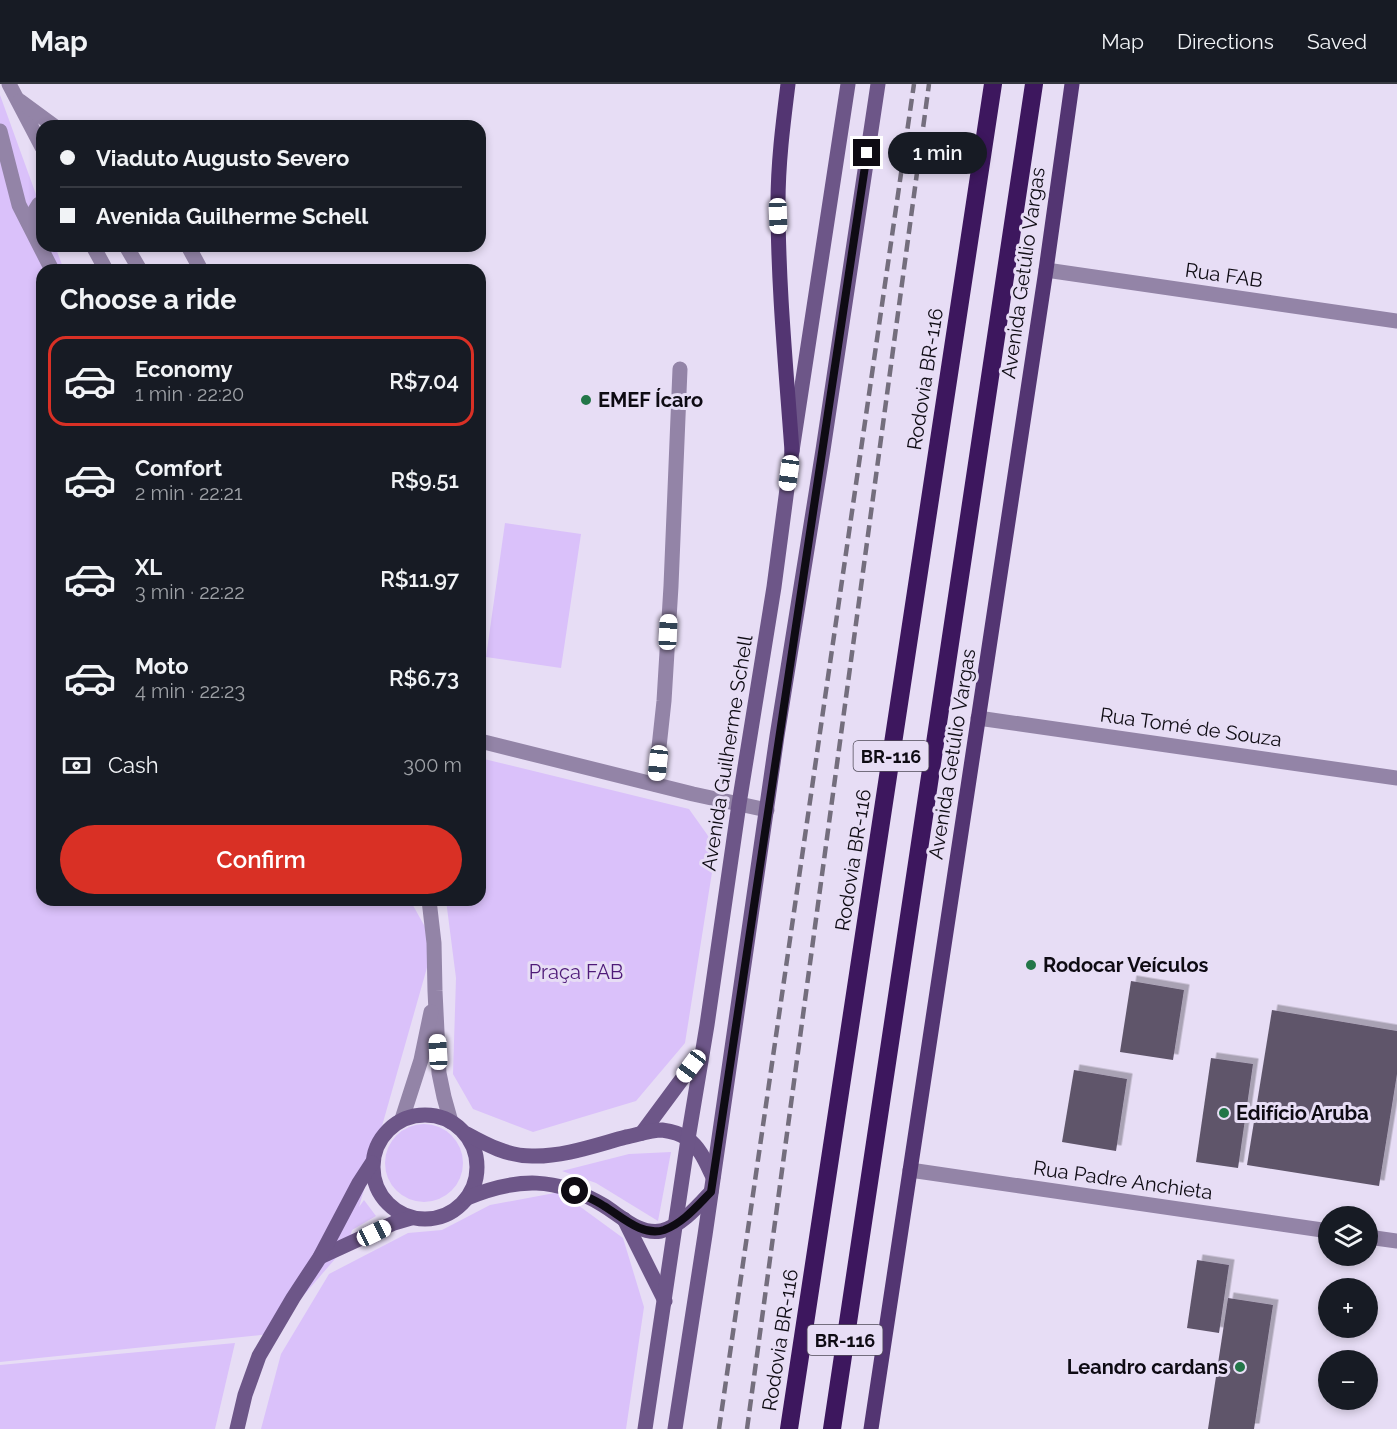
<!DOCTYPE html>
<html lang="en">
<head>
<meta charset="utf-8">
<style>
  :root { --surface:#171b24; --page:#20242c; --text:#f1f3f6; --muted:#9ea1a6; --line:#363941; --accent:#d93025 }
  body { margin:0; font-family:Raleway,sans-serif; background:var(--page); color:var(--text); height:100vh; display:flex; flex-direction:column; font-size:22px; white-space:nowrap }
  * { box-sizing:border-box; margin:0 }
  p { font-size:20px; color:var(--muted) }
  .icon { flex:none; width:33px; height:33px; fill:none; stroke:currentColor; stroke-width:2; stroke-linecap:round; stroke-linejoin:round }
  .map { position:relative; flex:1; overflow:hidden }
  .panel { position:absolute; left:36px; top:180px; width:450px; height:642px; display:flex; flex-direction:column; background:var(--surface); border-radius:18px; box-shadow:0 3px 9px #0003 }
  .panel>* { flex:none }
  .hud { position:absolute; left:36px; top:36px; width:450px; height:132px; border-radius:18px; box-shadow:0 3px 9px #0003; display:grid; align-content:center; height:132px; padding:0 24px; background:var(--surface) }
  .controls { position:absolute; left:1318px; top:1122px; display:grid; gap:12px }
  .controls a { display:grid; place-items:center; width:60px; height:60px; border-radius:50%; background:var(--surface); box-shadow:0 3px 9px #0003; font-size:30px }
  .end { position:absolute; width:27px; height:27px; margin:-14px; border:8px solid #0e0b13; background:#fff; box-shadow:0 0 0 3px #fff }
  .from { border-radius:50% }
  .bubble { position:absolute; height:42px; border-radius:21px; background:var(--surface); box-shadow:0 3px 9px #0003; font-size:20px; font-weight:600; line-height:42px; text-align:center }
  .car { position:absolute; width:18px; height:36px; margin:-18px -9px; border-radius:8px; box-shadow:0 0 4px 2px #0007; background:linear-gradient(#fff 24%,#345 0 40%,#fff 0 76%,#345 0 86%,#fff 0) }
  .hud b { display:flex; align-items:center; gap:21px; height:57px; font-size:22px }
  .hud b+b { border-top:2px solid var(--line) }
  .hud i { width:15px; height:15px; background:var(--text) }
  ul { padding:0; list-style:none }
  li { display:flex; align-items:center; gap:18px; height:90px; margin:0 12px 9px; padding:0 12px; border:3px solid transparent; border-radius:18px }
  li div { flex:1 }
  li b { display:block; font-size:22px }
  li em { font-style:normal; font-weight:600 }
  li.on { border-color:var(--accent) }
  li>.icon { width:54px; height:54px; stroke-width:1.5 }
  h2 { padding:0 24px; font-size:27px; line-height:72px }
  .pay { display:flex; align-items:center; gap:15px; height:66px; padding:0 24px; font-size:22px }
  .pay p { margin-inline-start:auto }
  .button { display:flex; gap:12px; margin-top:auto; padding:12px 24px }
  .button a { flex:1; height:69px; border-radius:36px; background:var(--accent); color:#fff; font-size:24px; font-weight:600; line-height:69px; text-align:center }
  header { display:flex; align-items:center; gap:36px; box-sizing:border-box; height:84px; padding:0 30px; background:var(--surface); border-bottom:2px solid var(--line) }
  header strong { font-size:28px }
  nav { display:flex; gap:33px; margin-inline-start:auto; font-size:21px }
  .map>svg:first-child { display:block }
  .green { fill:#dac1fa }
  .building { fill:#5f556a; filter:url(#shadow) }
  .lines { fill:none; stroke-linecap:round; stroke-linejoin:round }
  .service { stroke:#9384a7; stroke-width:15 }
  .minor { stroke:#9384a7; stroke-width:15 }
  .secondary { stroke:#6d5688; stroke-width:15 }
  .primary { stroke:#533572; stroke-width:15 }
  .motorway { stroke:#3d175e; stroke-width:18 }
  .rail { stroke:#746e7d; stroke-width:4.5; stroke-dasharray:12 6; stroke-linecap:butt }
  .route { stroke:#0e0b13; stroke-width:8 }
  .poi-dot { fill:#237648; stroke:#e7ddf5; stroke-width:2 }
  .labels { text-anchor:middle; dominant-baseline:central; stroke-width:6; stroke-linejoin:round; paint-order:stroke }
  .shield { fill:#e7ddf5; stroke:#4f4a57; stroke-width:1.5 }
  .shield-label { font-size:18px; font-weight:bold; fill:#0e0b13 }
  .street-label { font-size:20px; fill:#0e0b13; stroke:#e7ddf5 }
  .poi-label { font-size:20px; font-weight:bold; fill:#0e0b13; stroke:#e7ddf5; text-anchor:start }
  .park-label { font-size:20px; fill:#4e1a78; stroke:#e7ddf5 }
</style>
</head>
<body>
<header>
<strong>Map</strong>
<nav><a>Map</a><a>Directions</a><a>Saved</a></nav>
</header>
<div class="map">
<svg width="1397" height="1345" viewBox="0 0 1397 1345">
  <defs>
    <filter id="shadow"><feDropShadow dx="5.5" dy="-5.5" stdDeviation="0" flood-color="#0004"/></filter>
  </defs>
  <rect width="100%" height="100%" fill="#e7ddf5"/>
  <g class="green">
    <polygon points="0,11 42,127 42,162 55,162 64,186 42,186 42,816 410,816 434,859 359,1123 364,1116 376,1132 352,1146 348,1160 270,1250 0,1278"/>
    <polygon points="505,439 581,450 561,584 486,573"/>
    <polygon points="480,674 689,725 716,763 685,959 636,1017 533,1048 473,1025 453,990 456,894 446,816 480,816"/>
    <circle cx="424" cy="1079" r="39"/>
    <polygon points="671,1068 658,1137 596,1099 562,1087 629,1070"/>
    <polygon points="560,1108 623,1154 644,1223 626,1345 261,1345 281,1270 329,1190 408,1149 442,1146 490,1121"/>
    <polygon points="235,1259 215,1345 0,1345 0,1281"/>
  </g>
  <g class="building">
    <polygon points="1131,897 1184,906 1173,976 1120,968"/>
    <polygon points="1272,926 1397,947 1397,990 1379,1102 1247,1081"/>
    <polygon points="1211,974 1253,980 1238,1084 1196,1078"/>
    <polygon points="1074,986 1127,995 1116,1067 1062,1058"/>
    <polygon points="1197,1176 1229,1181 1219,1249 1187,1244"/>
    <polygon points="1228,1214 1273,1221 1254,1345 1208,1345"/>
  </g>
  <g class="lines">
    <g class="service">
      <polyline points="28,138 39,120 42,119"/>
      <polyline points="188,162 201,186"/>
      <polyline points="655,700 664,617 671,502 680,285"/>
    </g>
    <g class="minor">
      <polyline points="9,0 42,63"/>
      <polyline points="20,17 54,42"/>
      <polyline points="0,47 19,121 52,186"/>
      <polyline points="93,162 106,186"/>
      <polyline points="126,162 140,186"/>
      <polyline points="1046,186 1397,237"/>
      <polyline points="978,634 1397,694"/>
      <polyline points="480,657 693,710 767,726"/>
      <polyline points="429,816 434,859 435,907 439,989 444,1013 451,1038"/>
      <polyline points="402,1035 421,976 431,928"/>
      <polyline points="910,1086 1329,1147"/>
      <polyline points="1368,1153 1397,1157"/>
    </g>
    <g class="secondary">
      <circle cx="425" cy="1083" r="52"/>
      <polyline points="642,1049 699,972"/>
      <path d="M467,1050C487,1061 508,1072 532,1072C563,1073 596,1061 626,1053C637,1051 650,1046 662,1046C670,1047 681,1050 688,1055C701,1065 706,1079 713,1093"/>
      <path d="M467,1114C518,1093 556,1093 603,1121C621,1132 639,1151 661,1147C681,1142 698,1122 711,1108"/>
      <polyline points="624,1135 665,1217"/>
      <polyline points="320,1173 394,1139 411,1134"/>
      <polyline points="237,1345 245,1311 259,1272 293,1214 320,1173 359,1099 372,1079"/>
      <polyline points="645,1345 688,1055 707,941 739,720 774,503 792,367 848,0"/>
      <polyline points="675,1345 705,1151 777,652 823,366 878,0"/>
    </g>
    <g class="primary">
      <path d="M788,0C783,40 778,79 778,119C778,202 786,284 792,367"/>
      <polyline points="871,1345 1046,186 1072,0"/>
    </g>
    <g class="motorway">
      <polyline points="789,1345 993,0"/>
      <polyline points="832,1345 1034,0"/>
    </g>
    <g class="rail">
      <polyline points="719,1345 914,0"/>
      <polyline points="747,1345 929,0"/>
    </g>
  </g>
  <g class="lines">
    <path class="route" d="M575,1107C585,1112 595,1116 604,1122C621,1132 642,1153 664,1146C683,1139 697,1122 711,1108C760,761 815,415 867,69"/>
  </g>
  <g class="poi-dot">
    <circle cx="586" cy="316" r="6"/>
    <circle cx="1031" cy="881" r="6"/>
    <circle cx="1224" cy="1029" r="6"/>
    <circle cx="1240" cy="1283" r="6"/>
  </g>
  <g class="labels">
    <g class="shield">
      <rect x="853.5" y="657" width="75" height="30" rx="4.5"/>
      <rect x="807.5" y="1241" width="75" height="30" rx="4.5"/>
    </g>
    <g class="shield-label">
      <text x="891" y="672">BR-116</text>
      <text x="845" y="1256">BR-116</text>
    </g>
    <g class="street-label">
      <text transform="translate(1023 189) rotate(-82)">Avenida Getúlio Vargas</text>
      <text transform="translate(1224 191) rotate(8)">Rua FAB</text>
      <text transform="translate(925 295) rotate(-81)">Rodovia BR-116</text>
      <text transform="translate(1191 643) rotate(8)">Rua Tomé de Souza</text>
      <text transform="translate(727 669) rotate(-81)">Avenida Guilherme Schell</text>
      <text transform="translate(952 670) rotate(-81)">Avenida Getúlio Vargas</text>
      <text transform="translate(853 776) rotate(-81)">Rodovia BR-116</text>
      <text transform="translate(1123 1096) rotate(8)">Rua Padre Anchieta</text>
      <text transform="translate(780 1256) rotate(-81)">Rodovia BR-116</text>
    </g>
    <g class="poi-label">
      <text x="598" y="316">EMEF Ícaro</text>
      <text x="1043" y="881">Rodocar Veículos</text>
      <text x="1236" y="1029">Edifício Aruba</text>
      <text x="1228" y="1283" text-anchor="end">Leandro cardans</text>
    </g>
    <g class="park-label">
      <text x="576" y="888">Praça FAB</text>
    </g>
  </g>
</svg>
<div class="controls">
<a><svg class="icon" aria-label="layers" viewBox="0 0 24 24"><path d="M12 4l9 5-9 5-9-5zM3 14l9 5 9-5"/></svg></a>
<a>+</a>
<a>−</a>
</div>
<i class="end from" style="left:575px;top:1107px"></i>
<i class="end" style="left:867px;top:69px"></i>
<div class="bubble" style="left:888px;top:48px;width:99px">1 min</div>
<i class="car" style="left:778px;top:132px;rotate:178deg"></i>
<i class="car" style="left:789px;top:389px;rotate:188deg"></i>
<i class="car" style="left:668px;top:548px;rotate:3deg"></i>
<i class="car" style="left:658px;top:679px;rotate:186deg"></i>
<i class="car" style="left:438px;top:968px;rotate:357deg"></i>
<i class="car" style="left:691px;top:982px;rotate:217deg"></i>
<i class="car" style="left:374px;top:1149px;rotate:64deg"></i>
<div class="hud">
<b><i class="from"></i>Viaduto Augusto Severo</b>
<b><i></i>Avenida Guilherme Schell</b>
</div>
<section class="panel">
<h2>Choose a ride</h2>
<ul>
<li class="on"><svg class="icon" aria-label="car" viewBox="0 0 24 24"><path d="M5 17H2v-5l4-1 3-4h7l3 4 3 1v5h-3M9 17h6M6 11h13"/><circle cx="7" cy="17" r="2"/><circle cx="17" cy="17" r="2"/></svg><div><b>Economy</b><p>1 min · 22:20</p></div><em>R$7.04</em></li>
<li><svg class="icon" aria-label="car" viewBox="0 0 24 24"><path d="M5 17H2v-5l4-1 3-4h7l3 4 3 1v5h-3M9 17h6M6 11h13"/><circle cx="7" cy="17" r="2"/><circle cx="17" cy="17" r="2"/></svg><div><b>Comfort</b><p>2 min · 22:21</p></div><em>R$9.51</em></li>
<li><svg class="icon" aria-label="car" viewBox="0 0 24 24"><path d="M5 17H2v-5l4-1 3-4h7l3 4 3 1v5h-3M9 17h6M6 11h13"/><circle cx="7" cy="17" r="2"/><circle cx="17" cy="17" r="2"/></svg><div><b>XL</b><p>3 min · 22:22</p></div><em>R$11.97</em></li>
<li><svg class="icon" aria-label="car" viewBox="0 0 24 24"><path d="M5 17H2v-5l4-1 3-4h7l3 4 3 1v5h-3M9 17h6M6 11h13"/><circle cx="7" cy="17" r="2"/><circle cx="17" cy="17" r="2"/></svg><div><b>Moto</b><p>4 min · 22:23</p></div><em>R$6.73</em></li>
</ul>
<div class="pay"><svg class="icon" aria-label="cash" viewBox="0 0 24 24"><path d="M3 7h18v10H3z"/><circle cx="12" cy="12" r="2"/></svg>Cash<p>300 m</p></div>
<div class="button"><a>Confirm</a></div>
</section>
</div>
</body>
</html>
